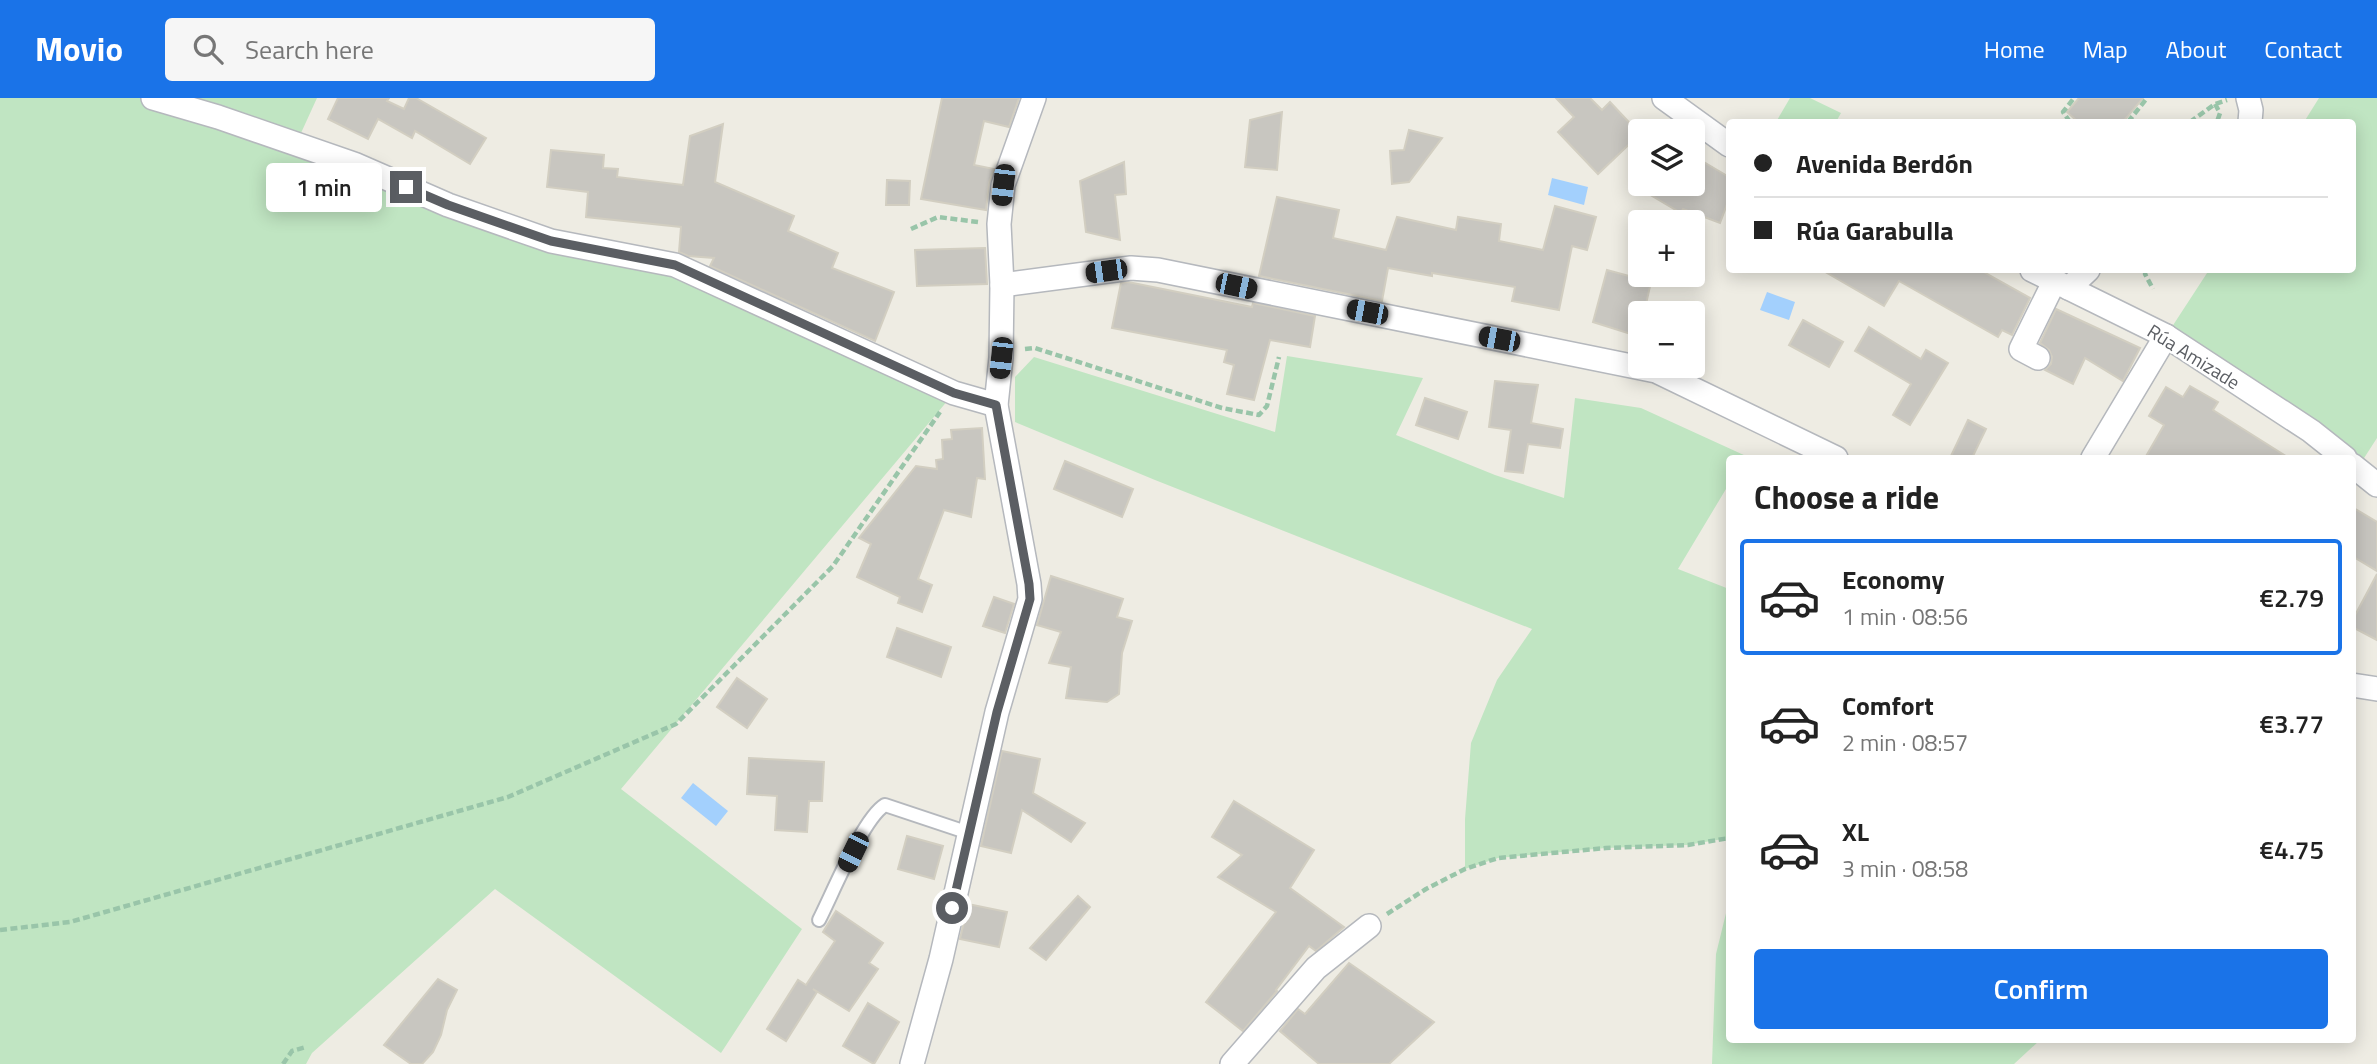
<!DOCTYPE html>
<html lang="en">
<head>
<meta charset="utf-8">
<style>
  :root { --surface:#fff; --page:#f6f6f6; --text:#222; --muted:#767676; --line:#e0e0e0; --accent:#1a73e8 }
  body { margin:0; font-family:"Titillium Web",sans-serif; background:var(--page); color:var(--text); height:100vh; display:flex; flex-direction:column; font-size:26px; white-space:nowrap }
  * { box-sizing:border-box; margin:0 }
  p { font-size:23px; color:var(--muted) }
  .icon { flex:none; width:38px; height:38px; fill:none; stroke:currentColor; stroke-width:2; stroke-linecap:round; stroke-linejoin:round }
  .map { position:relative; flex:1; overflow:hidden }
  .details { position:absolute; left:1726px; top:357px; width:630px; height:588px; display:flex; flex-direction:column; background:var(--surface); border-radius:7px; box-shadow:0 4px 18px #0003 }
  .details>* { flex:none }
  .top-card { position:absolute; left:1726px; top:21px; width:630px; height:154px; border-radius:7px; box-shadow:0 4px 18px #0003; display:grid; align-content:center; height:154px; padding:0 28px; background:var(--surface) }
  .controls { position:absolute; left:1628px; top:21px; display:grid; gap:14px }
  .controls a { display:grid; place-items:center; width:77px; height:77px; border-radius:7px; background:var(--surface); box-shadow:0 4px 18px #0003; font-size:35px }
  .end { position:absolute; width:32px; height:32px; margin:-16px; border:9px solid #5b5e63; background:#fff; box-shadow:0 0 0 4px #fff }
  .from { border-radius:50% }
  .bubble { position:absolute; height:49px; border-radius:7px; background:var(--surface); box-shadow:0 4px 18px #0003; font-size:23px; font-weight:600; line-height:49px; text-align:center }
  .car { position:absolute; width:21px; height:42px; margin:-21px -10px; border-radius:9px; box-shadow:0 0 5px 2px #0007; background:linear-gradient(#222 24%,#8ab4d8 0 40%,#222 0 76%,#8ab4d8 0 86%,#222 0) }
  .top-card b { display:flex; align-items:center; gap:24px; height:66px; font-size:26px }
  .top-card b+b { border-top:2px solid var(--line) }
  .top-card i { width:18px; height:18px; background:var(--text) }
  ul { padding:0; list-style:none }
  li { display:flex; align-items:center; gap:21px; height:116px; margin:0 14px 10px; padding:0 14px; border:4px solid transparent; border-radius:7px }
  li div { flex:1 }
  li b { display:block; font-size:26px }
  li em { font-style:normal; font-weight:600 }
  li.on { border-color:var(--accent) }
  li>.icon { width:63px; height:63px; stroke-width:1.5 }
  h2 { padding:0 28px; font-size:32px; line-height:84px }
  .action { display:flex; gap:14px; margin-top:auto; padding:14px 28px }
  .action a { flex:1; height:80px; border-radius:7px; background:var(--accent); color:#fff; font-size:28px; font-weight:600; line-height:80px; text-align:center }
  header { display:flex; align-items:center; gap:42px; box-sizing:border-box; height:98px; padding:0 35px; background:var(--accent); color:#fff }
  header strong { font-size:33px }
  nav { display:flex; gap:38px; margin-inline-start:auto; font-size:24px }
  .search { width:490px; height:63px; background:var(--page); display:flex; align-items:center; gap:18px; box-sizing:border-box; padding:0 24px; border-radius:7px; color:var(--muted); font-size:26px }
  .map>svg:first-child { display:block }
  .green { fill:#c0e5c2 }
  .water { fill:#a3d0fd }
  .building { fill:#c8c6c0; stroke:#d2cec1; stroke-width:2 }
  .lines { fill:none; stroke-linecap:round; stroke-linejoin:round }
  .lane-casing { stroke:#b5b8bd; stroke-width:16 }
  .street-casing { stroke:#b5b8bd; stroke-width:26 }
  .path { stroke:#99c5a9; stroke-width:4.5; stroke-dasharray:7 3.5; stroke-linecap:butt }
  .lane { stroke:#fff; stroke-width:12 }
  .street { stroke:#fff; stroke-width:23 }
  .route { stroke:#5b5e63; stroke-width:9 }
  .labels { text-anchor:middle; dominant-baseline:central; stroke-width:5; stroke-linejoin:round; paint-order:stroke }
  .street-label { font-size:19px; fill:#5b5e63; stroke:#fff }
</style>
</head>
<body>
<header>
<strong>Movio</strong>
<div class="search"><svg class="icon" aria-label="search" viewBox="0 0 24 24"><circle cx="10" cy="10" r="6"/><path d="M15 15l6 6"/></svg>Search here</div>
<nav><a>Home</a><a>Map</a><a>About</a><a>Contact</a></nav>
</header>
<div class="map">
<svg width="2377" height="966" viewBox="0 0 2377 966">
  <rect width="100%" height="100%" fill="#eeece3"/>
  <g class="green">
    <polygon points="0,0 317,0 296,46 448,107 675,167 954,295 621,691 802,831 721,955 495,791 312,955 306,966 0,966"/>
    <polygon points="1790,0 1810,0 1841,15 1836,24 1776,24"/>
    <polygon points="2319,0 2377,0 2377,340 2357,371 2166,238 2209,172 2352,172 2352,24 2304,24"/>
    <polygon points="1287,258 1423,280 1396,337 1495,377 1564,400 1575,300 1641,310 1746,358 1744,360 1729,360 1729,386 1678,471 1729,491 1729,740 1687,747 1606,750 1498,760 1465,771 1465,721 1471,645 1497,582 1532,531 1155,382 1015,324 1015,279 1034,259 1275,334"/>
    <polygon points="1729,803 1729,942 2040,942 2014,966 1712,966 1716,856"/>
  </g>
  <g class="water">
    <polygon points="1552,80 1588,89 1584,107 1548,97"/>
    <polygon points="1767,194 1795,204 1789,222 1760,212"/>
    <polygon points="693,685 728,713 716,728 681,700"/>
  </g>
  <g class="building">
    <polygon points="338,0 389,0 387,3 404,11 409,0 416,0 486,40 470,66 415,33 412,40 378,21 368,41 328,21"/>
    <polygon points="942,0 1019,0 1009,29 984,23 974,67 994,71 989,85 986,112 921,101"/>
    <polygon points="1556,0 1590,0 1602,12 1610,4 1640,36 1598,76 1558,34 1574,19"/>
    <polygon points="2079,0 2143,0 2123,24 2078,24 2067,14"/>
    <polygon points="1282,14 1277,72 1245,69 1250,22"/>
    <polygon points="723,26 715,84 794,118 788,133 838,155 832,170 894,194 875,243 710,168 714,160 688,158 679,154 681,129 586,119 588,94 547,89 551,52 604,57 603,70 618,71 617,79 683,87 690,38"/>
    <polygon points="1409,32 1442,40 1409,84 1392,86 1390,53 1404,52"/>
    <polygon points="1692,57 1729,79 1729,101 1720,125 1683,111 1681,115 1632,86 1692,86"/>
    <polygon points="1124,64 1126,96 1115,97 1120,142 1086,134 1080,83"/>
    <polygon points="887,82 910,83 909,107 886,107"/>
    <polygon points="1277,99 1339,112 1333,140 1386,152 1397,119 1456,132 1458,119 1501,126 1499,143 1543,152 1555,108 1596,119 1587,152 1572,148 1559,212 1512,203 1515,189 1432,175 1432,178 1388,170 1382,203 1259,178"/>
    <polygon points="985,150 987,186 917,188 915,152"/>
    <polygon points="1607,172 1651,184 1644,215 1640,215 1640,239 1593,224"/>
    <polygon points="1822,172 1980,172 2030,200 2012,237 2002,232 1998,239 1899,183 1884,208"/>
    <polygon points="1128,184 1252,209 1253,205 1315,218 1310,249 1270,242 1254,302 1227,296 1234,267 1224,264 1227,252 1112,230 1121,185"/>
    <polygon points="2056,211 2140,250 2123,283 2085,260 2073,286 2045,272 2051,266 2052,259 2049,252 2040,245"/>
    <polygon points="1803,222 1843,244 1829,269 1789,247"/>
    <polygon points="1869,229 1921,261 1926,252 1948,265 1910,327 1893,317 1911,286 1855,253"/>
    <polygon points="1495,283 1538,287 1531,325 1563,331 1560,350 1528,346 1523,375 1505,373 1511,332 1489,329"/>
    <polygon points="2190,288 2218,304 2213,312 2289,360 2145,360 2164,327 2149,318 2166,289 2183,299"/>
    <polygon points="1425,300 1467,314 1458,341 1416,327"/>
    <polygon points="1968,322 1986,331 1972,360 1950,360"/>
    <polygon points="982,330 985,381 977,380 971,419 944,412 918,481 932,487 922,514 898,505 900,499 857,479 871,446 859,440 916,368 937,371 936,362 943,361 942,342 952,341 951,332"/>
    <polygon points="1065,363 1133,391 1122,419 1054,391"/>
    <polygon points="2352,409 2377,424 2377,473 2352,458"/>
    <polygon points="2377,476 2377,542 2352,529 2352,523"/>
    <polygon points="1051,478 1123,501 1117,519 1132,523 1122,555 1119,596 1107,604 1066,600 1071,569 1049,565 1061,534 1037,527"/>
    <polygon points="994,499 1014,506 1005,535 983,528"/>
    <polygon points="897,530 951,549 941,579 887,559"/>
    <polygon points="737,580 767,601 747,630 717,609"/>
    <polygon points="1002,653 1040,661 1033,695 1085,725 1071,744 1022,712 1011,755 981,748"/>
    <polygon points="749,660 824,664 822,703 809,703 807,734 775,732 777,698 747,696"/>
    <polygon points="1234,703 1314,752 1290,790 1344,829 1316,853 1309,848 1276,892 1277,893 1243,933 1206,904 1276,814 1218,779 1242,757 1212,739"/>
    <polygon points="907,738 943,748 934,781 898,771"/>
    <polygon points="1078,798 1090,809 1046,862 1030,850"/>
    <polygon points="968,806 1007,814 999,849 960,841"/>
    <polygon points="836,813 883,845 869,865 878,871 849,913 813,891 817,894 786,943 767,931 798,882 806,887 835,843 823,834"/>
    <polygon points="1349,865 1434,924 1389,966 1319,966 1280,933 1298,911 1305,916"/>
    <polygon points="438,881 457,892 447,912 441,937 433,954 422,966 411,966 384,947"/>
    <polygon points="868,905 899,924 874,966 843,948"/>
  </g>
  <g class="lines">
    <defs>
      <path id="lane" d="M819,822C832,797 863,720 885,707L969,735"/>
      <g id="street">
        <polyline points="153,0 218,19 354,66 448,107 551,143 675,167 954,295 996,307"/>
        <polyline points="1664,0 1729,47"/>
        <polyline points="2248,0 2251,12 2250,24"/>
        <polyline points="2032,172 2166,238 2311,333 2345,360"/>
        <polyline points="1002,187 1131,170 1158,172 1656,273 1836,360"/>
        <polyline points="2069,190 2088,172"/>
        <polyline points="2038,260 2021,251 2055,182"/>
        <polyline points="2093,360 2166,238"/>
        <polyline points="2352,367 2377,387"/>
        <polyline points="2352,587 2377,591"/>
        <polyline points="912,966 941,861 997,614 1030,501 1029,486 996,307 1001,260 1002,187 999,126 1003,87 1034,0"/>
        <polyline points="1232,966 1316,870 1369,828"/>
      </g>
    </defs>
    <use href="#lane" class="lane-casing"/>
    <use href="#street" class="street-casing"/>
    <g class="path">
      <polyline points="2215,6 2220,15 2217,24"/>
      <polyline points="2070,24 2063,14 2074,0"/>
      <polyline points="2128,24 2147,0"/>
      <polyline points="2190,24 2215,6 2227,2"/>
      <polyline points="911,131 938,119 978,124"/>
      <polyline points="2146,172 2145,176 2153,191"/>
      <polyline points="1025,251 1035,250 1222,310 1259,317 1267,308 1279,259"/>
      <polyline points="1387,816 1426,791 1465,771 1498,760 1606,750 1688,747 1729,740"/>
      <polyline points="0,832 70,824 508,699 676,626 833,468 940,314"/>
      <polyline points="283,966 292,953 306,949"/>
    </g>
    <use href="#lane" class="lane"/>
    <use href="#street" class="street"/>
  </g>
  <g class="lines">
    <polyline class="route" points="406,89 448,107 551,143 675,167 954,295 996,307 1029,486 1030,501 997,614 952,810"/>
  </g>
  <g class="labels">
    <g class="street-label">
      <text transform="translate(2194 258) rotate(32)">Rúa Amizade</text>
    </g>
  </g>
</svg>
<div class="controls">
<a><svg class="icon" aria-label="layers" viewBox="0 0 24 24"><path d="M12 4l9 5-9 5-9-5zM3 14l9 5 9-5"/></svg></a>
<a>+</a>
<a>−</a>
</div>
<i class="end from" style="left:952px;top:810px"></i>
<i class="end" style="left:406px;top:89px"></i>
<div class="bubble" style="left:266px;top:65px;width:116px">1 min</div>
<i class="car" style="left:1003px;top:87px;rotate:187deg"></i>
<i class="car" style="left:1106px;top:173px;rotate:262deg"></i>
<i class="car" style="left:1236px;top:188px;rotate:102deg"></i>
<i class="car" style="left:1367px;top:214px;rotate:281deg"></i>
<i class="car" style="left:1499px;top:241px;rotate:281deg"></i>
<i class="car" style="left:1001px;top:260px;rotate:186deg"></i>
<i class="car" style="left:853px;top:754px;rotate:206deg"></i>
<div class="top-card">
<b><i class="from"></i>Avenida Berdón</b>
<b><i></i>Rúa Garabulla</b>
</div>
<section class="details">
<h2>Choose a ride</h2>
<ul>
<li class="on"><svg class="icon" aria-label="car" viewBox="0 0 24 24"><path d="M5 17H2v-5l4-1 3-4h7l3 4 3 1v5h-3M9 17h6M6 11h13"/><circle cx="7" cy="17" r="2"/><circle cx="17" cy="17" r="2"/></svg><div><b>Economy</b><p>1 min · 08:56</p></div><em>€2.79</em></li>
<li><svg class="icon" aria-label="car" viewBox="0 0 24 24"><path d="M5 17H2v-5l4-1 3-4h7l3 4 3 1v5h-3M9 17h6M6 11h13"/><circle cx="7" cy="17" r="2"/><circle cx="17" cy="17" r="2"/></svg><div><b>Comfort</b><p>2 min · 08:57</p></div><em>€3.77</em></li>
<li><svg class="icon" aria-label="car" viewBox="0 0 24 24"><path d="M5 17H2v-5l4-1 3-4h7l3 4 3 1v5h-3M9 17h6M6 11h13"/><circle cx="7" cy="17" r="2"/><circle cx="17" cy="17" r="2"/></svg><div><b>XL</b><p>3 min · 08:58</p></div><em>€4.75</em></li>
</ul>
<div class="action"><a>Confirm</a></div>
</section>
</div>
</body>
</html>
